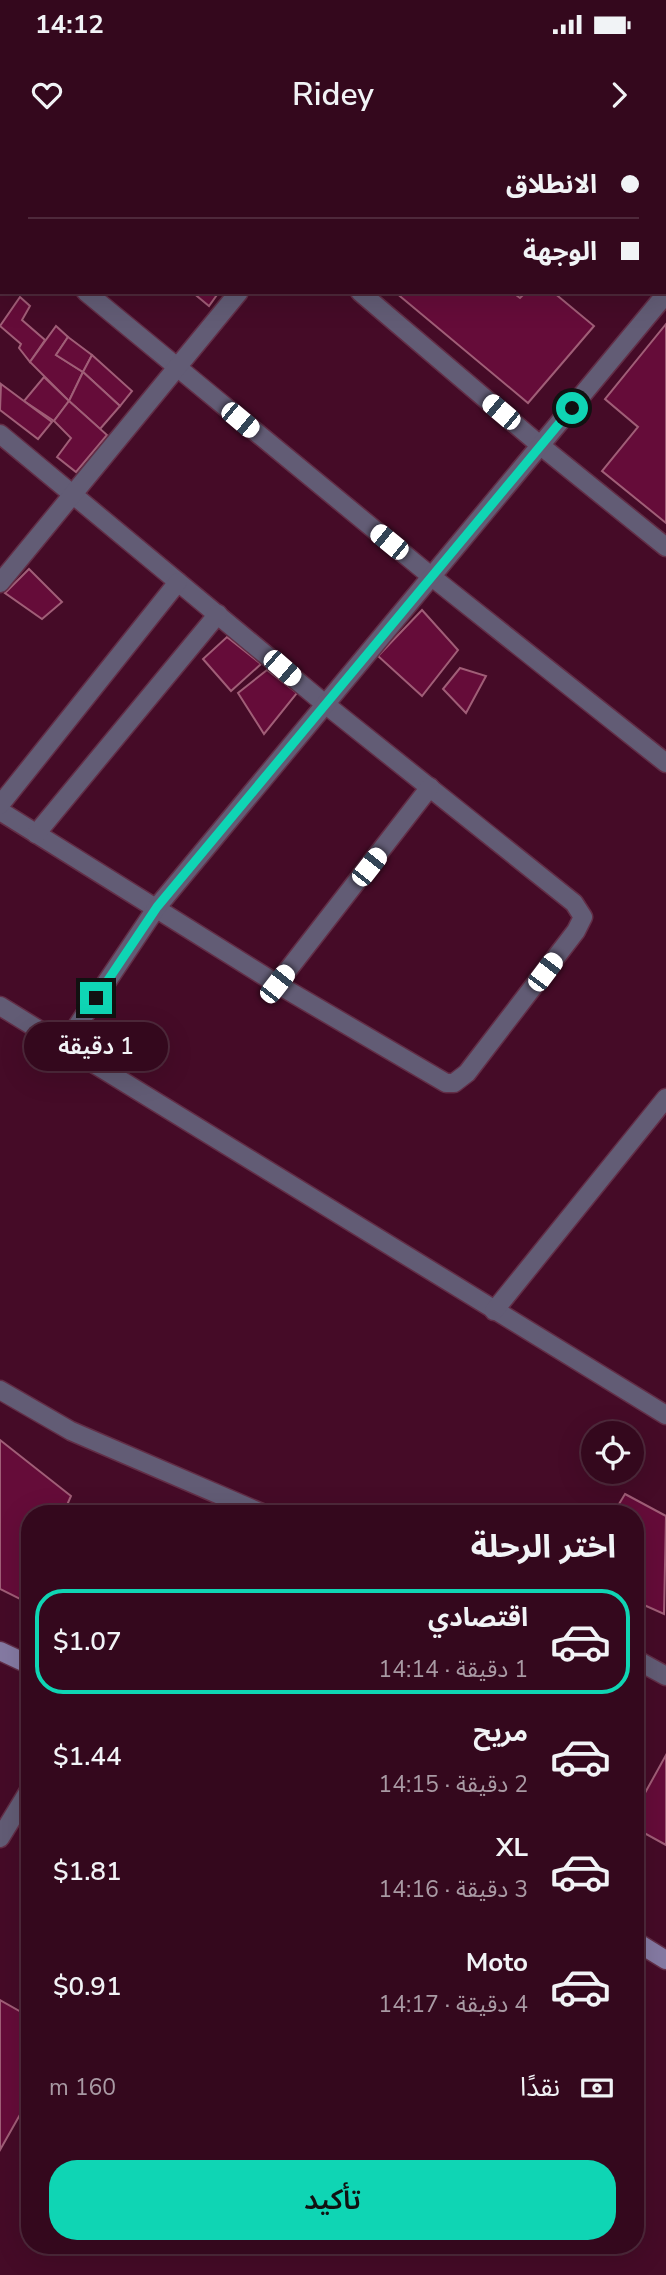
<!DOCTYPE html>
<html lang="ar">
<head>
<meta charset="utf-8">
<style>
  :root { --surface:#34081d; --page:#3c1126; --text:#f1f3f6; --muted:#a99aa4; --line:#4e293b; --accent:#0fd5b4 }
  body { margin:0; font-family:"Nunito Sans","Noto Sans Arabic",sans-serif; background:var(--page); color:var(--text); direction:rtl; height:100vh; display:flex; flex-direction:column; font-size:26px; white-space:nowrap }
  * { box-sizing:border-box; margin:0 }
  p { font-size:23px; color:var(--muted) }
  .icon { flex:none; width:38px; height:38px; fill:none; stroke:currentColor; stroke-width:2; stroke-linecap:round; stroke-linejoin:round }
  .map { position:relative; flex:1; overflow:hidden; direction:ltr }
  .side { position:absolute; left:21px; top:1365px; width:623px; height:749px; display:flex; flex-direction:column; background:var(--surface); border-radius:28px; box-shadow:0 7px 28px #0002,0 0 0 2px var(--line); direction:rtl }
  .side>* { flex:none }
  .hud { position:absolute; left:0px; top:0px; width:667px; height:154px; box-shadow:0 7px 28px #0002,0 0 0 2px var(--line); direction:rtl; display:grid; align-content:center; height:154px; padding:0 28px; background:var(--surface) }
  .buttons { position:absolute; left:581px; top:1281px; display:grid; gap:14px }
  .buttons a { display:grid; place-items:center; width:63px; height:63px; border-radius:50%; background:var(--surface); box-shadow:0 7px 28px #0002,0 0 0 2px var(--line); font-size:35px }
  .end { position:absolute; width:32px; height:32px; margin:-16px; border:9px solid #0fd5b4; background:#111; box-shadow:0 0 0 4px #111 }
  .from { border-radius:50% }
  .bubble { position:absolute; height:49px; border-radius:24px; background:var(--surface); box-shadow:0 7px 28px #0002,0 0 0 2px var(--line); font-size:23px; font-weight:600; line-height:49px; text-align:center; direction:rtl }
  .car { position:absolute; width:21px; height:42px; margin:-21px -10px; border-radius:9px; box-shadow:0 0 5px 2px #0007; background:linear-gradient(#fff 24%,#345 0 40%,#fff 0 76%,#345 0 86%,#fff 0) }
  .hud b { display:flex; align-items:center; gap:24px; height:66px; font-size:26px }
  .hud b+b { border-top:2px solid var(--line) }
  .hud i { width:18px; height:18px; background:var(--text) }
  ul { padding:0; list-style:none }
  li { display:flex; align-items:center; gap:21px; height:105px; margin:0 14px 10px; padding:0 14px; border:4px solid transparent; border-radius:28px }
  li div { flex:1 }
  li b { display:block; font-size:26px }
  li em { font-style:normal; font-weight:600 }
  li.current { border-color:var(--accent) }
  li>.icon { width:63px; height:63px; stroke-width:1.5 }
  h2 { padding:0 28px; font-size:32px; line-height:84px }
  .pay { display:flex; align-items:center; gap:18px; height:77px; padding:0 28px; font-size:26px }
  .pay p { margin-inline-start:auto }
  .primary-button { display:flex; gap:14px; margin-top:auto; padding:14px 28px }
  .primary-button a { flex:1; height:80px; border-radius:28px; background:var(--accent); color:#111; font-size:28px; font-weight:600; line-height:80px; text-align:center }
  .status { display:flex; justify-content:space-between; align-items:center; height:49px; padding:0 35px; background:var(--surface); direction:ltr }
  .status svg { height:19px; fill:currentColor }
  header { display:flex; justify-content:space-between; align-items:center; height:91px; padding:0 28px; background:var(--surface); font-size:32px; font-weight:600 }
  .map>svg:first-child { display:block }
  .building { fill:#650c39; stroke:#a05e77; stroke-width:2 }
  .lines { fill:none; stroke-linecap:round; stroke-linejoin:round }
  .street-casing { stroke:#622e47; stroke-width:21 }
  .secondary-casing { stroke:#622e47; stroke-width:21 }
  .street { stroke:#625c75; stroke-width:18 }
  .secondary { stroke:#857aa3; stroke-width:18 }
  .route { stroke:#0fd5b4; stroke-width:9 }
</style>
</head>
<body>
<div class="status"><b>14:12</b><svg viewBox="0 0 49 12"><path d="M0 12V9h3v3zM5 12V6h3v6zM10 12V3h3v9zM15 12V0h3v12zM26 1h20v11H26zM47 4h2v5h-2z"/></svg></div>
<header><svg class="icon" aria-label="forward" viewBox="0 0 24 24"><path d="M9 5l7 7-7 7"/></svg>Ridey<svg class="icon" aria-label="heart" viewBox="0 0 24 24"><path d="M12 20l-8-8c-3-5 5-10 8-4 3-6 11-1 8 4z"/></svg></header>
<div class="map">
<svg width="666" height="2135" viewBox="0 0 666 2135">
  <rect width="100%" height="100%" fill="#450b27"/>
  <g class="building">
    <polygon points="192,152 219,152 209,166"/>
    <polygon points="395,152 512,152 520,158 526,152 553,152 594,186 528,263"/>
    <polygon points="20,157 30,166 22,180 45,200 30,222 19,208 21,204 0,186"/>
    <polygon points="666,184 666,383 602,331 638,287 605,259"/>
    <polygon points="56,186 68,197 56,215 83,232 69,261 30,222"/>
    <polygon points="68,197 92,215 83,232 56,215"/>
    <polygon points="92,215 132,251 120,266 83,232"/>
    <polygon points="83,232 120,266 100,289 69,261"/>
    <polygon points="44,237 69,261 54,281 24,261"/>
    <polygon points="1,244 52,282 38,299 0,270"/>
    <polygon points="69,261 107,295 76,332 57,317 71,298 54,281"/>
    <polygon points="29,429 62,462 42,479 5,453"/>
    <polygon points="422,470 458,510 422,556 378,516"/>
    <polygon points="227,497 261,524 231,551 203,519"/>
    <polygon points="460,528 486,536 466,573 443,549"/>
    <polygon points="267,530 297,553 264,594 238,553"/>
    <polygon points="0,1300 71,1356 63,1374 30,1374 30,1453 26,1462 0,1449"/>
    <polygon points="625,1354 666,1376 664,1474 635,1461 635,1374 613,1374"/>
    <polygon points="666,1615 666,1705 635,1688 635,1671"/>
    <polygon points="0,1860 30,1877 30,1957 0,2010"/>
  </g>
  <g class="lines">
    <defs>
      <g id="street">
        <polyline points="175,0 178,2"/>
        <polyline points="665,0 666,1"/>
        <polyline points="365,2 366,0"/>
        <polyline points="0,80 2,81"/>
        <polyline points="86,152 432,437 666,623"/>
        <polyline points="360,152 541,306 666,407"/>
        <polyline points="0,294 325,564 574,763 583,777 576,791 467,933 454,943 446,943 277,844 0,671"/>
        <polyline points="0,443 239,152"/>
        <polyline points="0,665 178,442"/>
        <polyline points="36,694 218,474"/>
        <polyline points="277,844 430,647"/>
        <polyline points="0,866 666,1275"/>
        <polyline points="65,904 157,767 666,154"/>
        <polyline points="494,1171 666,958"/>
        <polyline points="0,1250 71,1291 264,1374"/>
        <polyline points="635,1519 666,1536"/>
        <polyline points="0,1698 30,1649"/>
      </g>
      <g id="secondary">
        <polyline points="0,1511 30,1525"/>
        <polyline points="635,1801 666,1820"/>
      </g>
    </defs>
    <use href="#street" class="street-casing"/>
    <use href="#secondary" class="secondary-casing"/>
    <use href="#street" class="street"/>
    <use href="#secondary" class="secondary"/>
  </g>
  <g class="lines">
    <polyline class="route" points="96,858 157,767 572,268"/>
  </g>
</svg>
<div class="buttons">
<a><svg class="icon" aria-label="locate" viewBox="0 0 24 24"><circle cx="12" cy="12" r="6"/><path d="M12 2v4M12 18v4M2 12h4M18 12h4"/></svg></a>
</div>
<i class="end from" style="left:572px;top:268px"></i>
<i class="end" style="left:96px;top:858px"></i>
<div class="bubble" style="left:24px;top:882px;width:144px">1 دقيقة</div>
<i class="car" style="left:501px;top:272px;rotate:310deg"></i>
<i class="car" style="left:240px;top:280px;rotate:130deg"></i>
<i class="car" style="left:389px;top:402px;rotate:309deg"></i>
<i class="car" style="left:282px;top:528px;rotate:131deg"></i>
<i class="car" style="left:369px;top:727px;rotate:38deg"></i>
<i class="car" style="left:545px;top:832px;rotate:37deg"></i>
<i class="car" style="left:277px;top:844px;rotate:38deg"></i>
<div class="hud">
<b><i class="from"></i>الانطلاق</b>
<b><i></i>الوجهة</b>
</div>
<section class="side">
<h2>اختر الرحلة</h2>
<ul>
<li class="current"><svg class="icon" aria-label="car" viewBox="0 0 24 24"><path d="M5 17H2v-5l4-1 3-4h7l3 4 3 1v5h-3M9 17h6M6 11h13"/><circle cx="7" cy="17" r="2"/><circle cx="17" cy="17" r="2"/></svg><div><b>اقتصادي</b><p>1 دقيقة · 14:14</p></div><em>$1.07</em></li>
<li><svg class="icon" aria-label="car" viewBox="0 0 24 24"><path d="M5 17H2v-5l4-1 3-4h7l3 4 3 1v5h-3M9 17h6M6 11h13"/><circle cx="7" cy="17" r="2"/><circle cx="17" cy="17" r="2"/></svg><div><b>مريح</b><p>2 دقيقة · 14:15</p></div><em>$1.44</em></li>
<li><svg class="icon" aria-label="car" viewBox="0 0 24 24"><path d="M5 17H2v-5l4-1 3-4h7l3 4 3 1v5h-3M9 17h6M6 11h13"/><circle cx="7" cy="17" r="2"/><circle cx="17" cy="17" r="2"/></svg><div><b>XL</b><p>3 دقيقة · 14:16</p></div><em>$1.81</em></li>
<li><svg class="icon" aria-label="car" viewBox="0 0 24 24"><path d="M5 17H2v-5l4-1 3-4h7l3 4 3 1v5h-3M9 17h6M6 11h13"/><circle cx="7" cy="17" r="2"/><circle cx="17" cy="17" r="2"/></svg><div><b>Moto</b><p>4 دقيقة · 14:17</p></div><em>$0.91</em></li>
</ul>
<div class="pay"><svg class="icon" aria-label="cash" viewBox="0 0 24 24"><path d="M3 7h18v10H3z"/><circle cx="12" cy="12" r="2"/></svg>نقدًا<p>160 m</p></div>
<div class="primary-button"><a>تأكيد</a></div>
</section>
</div>
</body>
</html>
